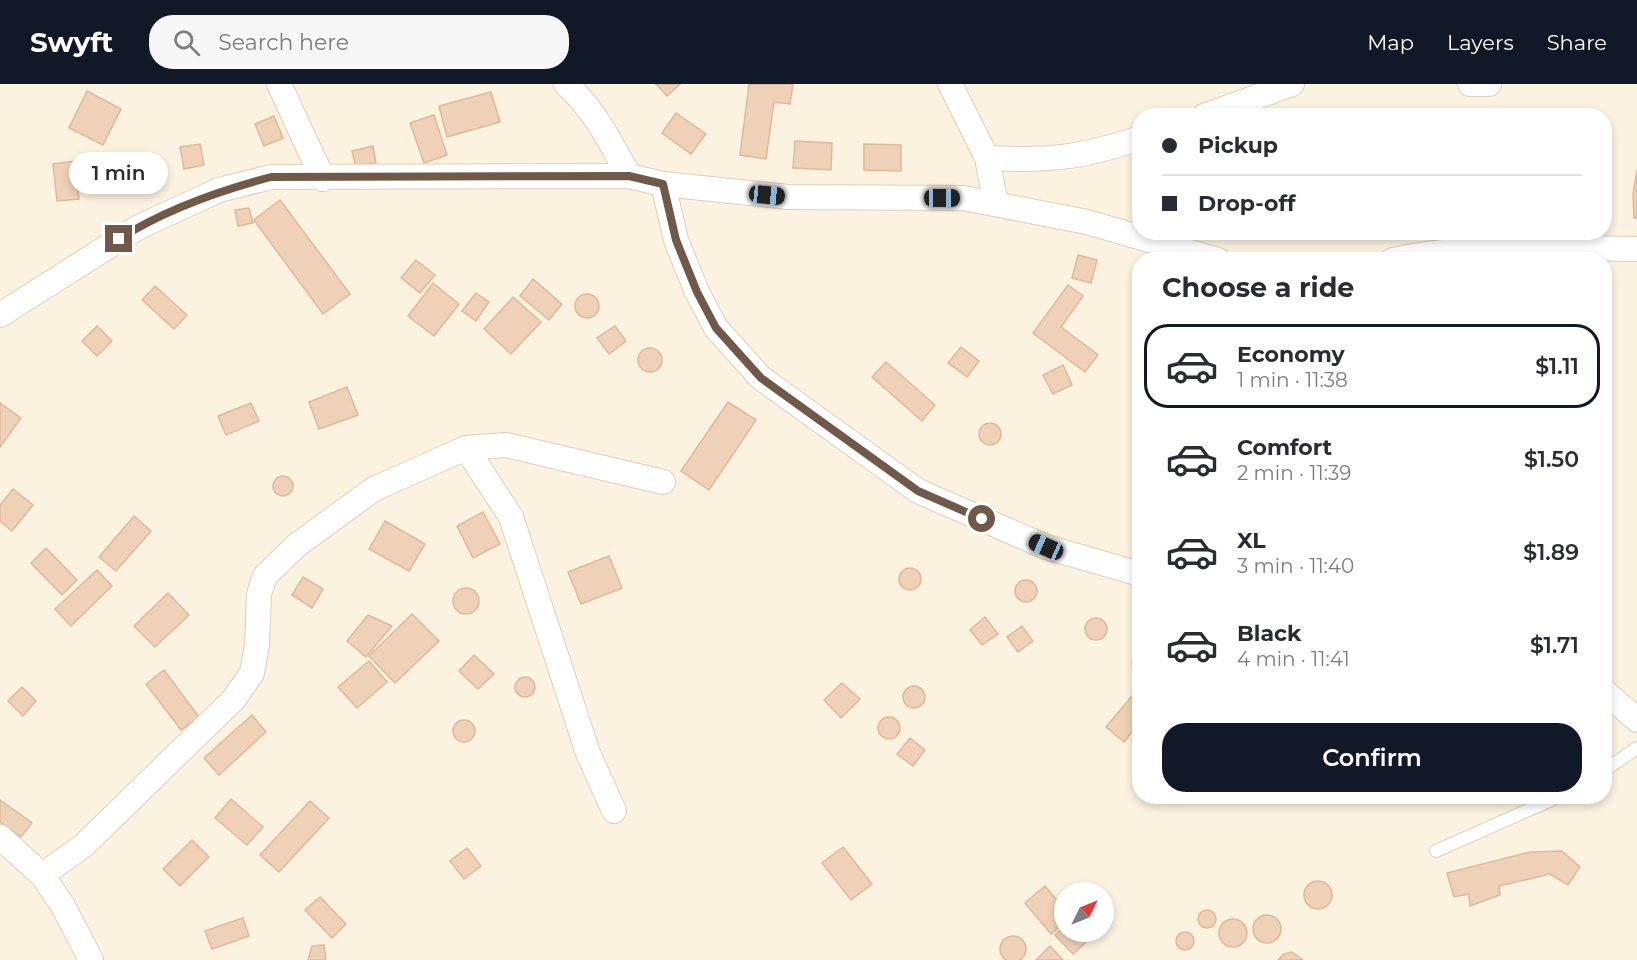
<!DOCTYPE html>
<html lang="en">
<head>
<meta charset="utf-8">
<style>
  :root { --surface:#fff; --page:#f7f7f7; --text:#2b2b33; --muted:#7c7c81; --line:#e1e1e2; --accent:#111827 }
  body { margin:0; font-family:Montserrat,sans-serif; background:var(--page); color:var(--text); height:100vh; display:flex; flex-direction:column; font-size:22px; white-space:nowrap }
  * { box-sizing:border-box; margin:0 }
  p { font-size:20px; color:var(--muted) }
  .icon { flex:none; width:33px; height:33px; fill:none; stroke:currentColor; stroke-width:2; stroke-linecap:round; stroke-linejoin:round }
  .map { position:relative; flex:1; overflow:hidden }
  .drawer { position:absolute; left:1132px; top:168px; width:480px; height:552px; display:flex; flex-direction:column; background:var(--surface); border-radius:24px; box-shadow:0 3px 9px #0003 }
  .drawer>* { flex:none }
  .top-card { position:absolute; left:1132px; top:24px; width:480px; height:132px; border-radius:24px; box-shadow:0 3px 9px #0003; display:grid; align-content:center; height:132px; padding:0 30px; background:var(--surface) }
  .needle { width:39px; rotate:47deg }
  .tools { position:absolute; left:1054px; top:798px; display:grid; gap:12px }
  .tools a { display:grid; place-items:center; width:60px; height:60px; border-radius:50%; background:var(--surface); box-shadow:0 3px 9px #0003; font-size:30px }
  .end { position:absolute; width:27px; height:27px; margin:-14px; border:8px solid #705948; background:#fff; box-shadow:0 0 0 3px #fff }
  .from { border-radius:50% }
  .bubble { position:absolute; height:42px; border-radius:21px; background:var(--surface); box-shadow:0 3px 9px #0003; font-size:20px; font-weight:600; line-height:42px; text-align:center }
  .car { position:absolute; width:18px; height:36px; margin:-18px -9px; border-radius:8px; box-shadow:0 0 4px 2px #0007; background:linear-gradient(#222 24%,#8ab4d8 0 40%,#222 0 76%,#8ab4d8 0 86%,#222 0) }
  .top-card b { display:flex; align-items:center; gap:21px; height:57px; font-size:22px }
  .top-card b+b { border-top:2px solid var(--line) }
  .top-card i { width:15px; height:15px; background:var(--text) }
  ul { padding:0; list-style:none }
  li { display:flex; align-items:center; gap:18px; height:84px; margin:0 12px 9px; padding:0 18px; border:3px solid transparent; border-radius:24px }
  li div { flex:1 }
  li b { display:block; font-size:22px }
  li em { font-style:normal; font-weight:600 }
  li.selected { border-color:var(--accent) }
  li>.icon { width:54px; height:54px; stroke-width:1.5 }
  h2 { padding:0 30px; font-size:27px; line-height:72px }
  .primary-button { display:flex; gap:12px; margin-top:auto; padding:12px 30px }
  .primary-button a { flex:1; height:69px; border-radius:24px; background:var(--accent); color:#fff; font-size:24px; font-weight:600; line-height:69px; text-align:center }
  header { display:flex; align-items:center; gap:36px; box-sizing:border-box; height:84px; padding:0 30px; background:var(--accent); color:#fff }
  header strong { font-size:28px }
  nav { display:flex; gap:33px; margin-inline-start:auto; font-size:21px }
  .search { width:420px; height:54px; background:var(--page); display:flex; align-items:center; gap:15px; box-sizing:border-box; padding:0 21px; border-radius:24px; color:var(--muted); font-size:22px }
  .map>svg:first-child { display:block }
  .building { fill:#efd1b8; stroke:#e1b999; stroke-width:1.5 }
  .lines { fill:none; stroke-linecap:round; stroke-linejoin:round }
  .lane-casing { stroke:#dfcebc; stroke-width:14 }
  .street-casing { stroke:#dfcebc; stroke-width:26 }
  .lane { stroke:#fff; stroke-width:12 }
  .street { stroke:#fff; stroke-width:24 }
  .route { stroke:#705948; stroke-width:8 }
</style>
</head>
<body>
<header>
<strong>Swyft</strong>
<div class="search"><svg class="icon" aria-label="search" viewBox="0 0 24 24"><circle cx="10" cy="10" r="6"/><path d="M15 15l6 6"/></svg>Search here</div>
<nav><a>Map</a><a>Layers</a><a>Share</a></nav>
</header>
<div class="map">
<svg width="1637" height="876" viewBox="0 0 1637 876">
  <rect width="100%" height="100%" fill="#fbf2e0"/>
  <g class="building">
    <polygon points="656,0 680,0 667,12"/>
    <polygon points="749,0 793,0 790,20 774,18 766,75 740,71"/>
    <polygon points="87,7 121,25 103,61 69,44"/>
    <polygon points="491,8 500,38 447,53 439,22"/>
    <polygon points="676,29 706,50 691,70 662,49"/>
    <polygon points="434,31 447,71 424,79 410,39"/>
    <polygon points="274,32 283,54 264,62 255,40"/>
    <polygon points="795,57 832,59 831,86 793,84"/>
    <polygon points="200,60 204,81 184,85 180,63"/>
    <polygon points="864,60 901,61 901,87 864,86"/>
    <polygon points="373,62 376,79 356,83 352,67"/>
    <polygon points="75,77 79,115 57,117 53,80"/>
    <polygon points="1637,85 1637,134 1634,134 1633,110"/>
    <polygon points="280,116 350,210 323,230 254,136"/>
    <polygon points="249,124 253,139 238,142 235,126"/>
    <polygon points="1078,171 1097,176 1091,199 1072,194"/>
    <polygon points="416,176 435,191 420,209 401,194"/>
    <polygon points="533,195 562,220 549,236 520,212"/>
    <polygon points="433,199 459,220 434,252 408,232"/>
    <polygon points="1068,201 1083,212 1061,243 1098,271 1085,288 1033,249"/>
    <polygon points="155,202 187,231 174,245 142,216"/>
    <polygon points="476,209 489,218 476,237 462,227"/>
    <circle cx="587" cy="222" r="12"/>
    <polygon points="513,213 541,238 511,270 484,245"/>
    <polygon points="97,242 112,257 97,272 82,257"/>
    <polygon points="615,242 626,257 609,270 597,254"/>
    <polygon points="961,263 979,277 967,293 948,279"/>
    <circle cx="650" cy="276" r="12"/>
    <polygon points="886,278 935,321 922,337 872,293"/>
    <polygon points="1063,281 1072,301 1053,310 1043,291"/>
    <polygon points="347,303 358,331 319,345 309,318"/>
    <polygon points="728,318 756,336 709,406 681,387"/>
    <polygon points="0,319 21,334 0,363"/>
    <polygon points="251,319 259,337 226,351 218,332"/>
    <circle cx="990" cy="350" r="11"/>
    <circle cx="283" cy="402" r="10"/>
    <polygon points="13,405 33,421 12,447 0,437 0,421"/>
    <polygon points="483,428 500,460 473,474 457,442"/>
    <polygon points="134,432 151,447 116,487 99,473"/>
    <polygon points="385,437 425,460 409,487 369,465"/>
    <polygon points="46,464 77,496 62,511 31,479"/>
    <polygon points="609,472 622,504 581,520 568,488"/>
    <circle cx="910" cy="495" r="11"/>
    <polygon points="97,486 112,502 71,542 55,525"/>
    <polygon points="303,493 323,505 312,524 292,511"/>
    <circle cx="1026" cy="507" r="11"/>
    <circle cx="466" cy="517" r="13"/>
    <polygon points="168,509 189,531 155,563 134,542"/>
    <polygon points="412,530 439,557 395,599 369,572"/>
    <polygon points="368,531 392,542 366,573 347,557"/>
    <polygon points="985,533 998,550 982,561 970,546"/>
    <circle cx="1096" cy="545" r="11"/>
    <polygon points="1022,542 1033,557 1018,568 1007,553"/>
    <polygon points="1140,566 1140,591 1132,580 1134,572"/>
    <polygon points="474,571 494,590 478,605 459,587"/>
    <polygon points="369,577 387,598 357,624 338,603"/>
    <polygon points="164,586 199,633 181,646 146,600"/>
    <circle cx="525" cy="603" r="10"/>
    <polygon points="842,599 860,615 841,634 824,616"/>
    <circle cx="914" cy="613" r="11"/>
    <polygon points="22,603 36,617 23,632 8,617"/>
    <polygon points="1132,612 1140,619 1140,638 1124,658 1106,643"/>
    <polygon points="252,631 266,648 219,691 204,674"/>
    <circle cx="889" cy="644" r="11"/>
    <circle cx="464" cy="647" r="11"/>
    <polygon points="910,654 925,666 913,682 897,670"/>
    <polygon points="231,715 263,743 247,761 215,734"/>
    <polygon points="0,716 32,739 21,753 0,738"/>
    <polygon points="310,717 329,734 279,788 260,771"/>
    <polygon points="192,756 209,773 180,802 163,785"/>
    <polygon points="843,763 872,800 851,816 822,779"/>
    <polygon points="467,764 481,782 464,795 450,777"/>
    <polygon points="1562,767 1580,783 1568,801 1550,790 1499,802 1500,811 1470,822 1469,810 1454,813 1447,789 1530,768"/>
    <circle cx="1318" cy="811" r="14"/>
    <polygon points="1045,802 1065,826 1065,838 1051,850 1025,819"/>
    <polygon points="320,813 346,840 332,854 305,826"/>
    <circle cx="1207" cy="835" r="9"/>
    <circle cx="1267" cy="845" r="14"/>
    <polygon points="243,834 249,852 212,865 205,847"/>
    <circle cx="1233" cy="849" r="14"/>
    <polygon points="1065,842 1065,848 1097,848 1073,870 1055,851"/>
    <circle cx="1185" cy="857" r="9"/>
    <circle cx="1013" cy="865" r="13"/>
    <polygon points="324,861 326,876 308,876 312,862"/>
    <polygon points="1050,862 1063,876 1036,876"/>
    <polygon points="1292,868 1303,876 1278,876 1284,870"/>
  </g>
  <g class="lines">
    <defs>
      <g id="lane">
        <polyline points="1605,686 1637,664"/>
        <polyline points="1436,767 1560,712"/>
      </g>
      <g id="street">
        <polyline points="279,0 323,95"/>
        <path d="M566,0C594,25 611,59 629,92"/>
        <polyline points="950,0 987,74 996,120"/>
        <polyline points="1470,0 1489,0"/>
        <polyline points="1204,32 1292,0"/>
        <path d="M987,74C1049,77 1080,74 1140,54"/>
        <polyline points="663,100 676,156 697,208 716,244 761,294 918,407 1046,463 1140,490"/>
        <path d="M1393,176C1473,159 1556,164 1637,165"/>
        <polyline points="0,231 139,143 219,106 271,93 629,92 663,100 788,113 963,114 1087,138 1218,176"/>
        <polyline points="466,364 511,433 588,669 614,727"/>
        <polyline points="1605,608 1637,636"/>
        <polyline points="0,753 42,791 63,822 91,876"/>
        <polyline points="42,791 83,762 234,615 252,589 257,561 259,510 265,492 297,461 374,405 466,364 506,361 663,398"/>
      </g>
    </defs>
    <use href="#lane" class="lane-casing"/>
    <use href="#street" class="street-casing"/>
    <use href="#lane" class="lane"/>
    <use href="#street" class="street"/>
  </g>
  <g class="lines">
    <path class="route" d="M119,155C166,125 218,107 271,93L629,92L663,100L676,156L697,208L716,244L761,294L918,407L982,435"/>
  </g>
</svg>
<div class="tools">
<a><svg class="needle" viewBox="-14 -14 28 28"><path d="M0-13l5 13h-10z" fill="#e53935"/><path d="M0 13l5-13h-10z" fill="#7c7c81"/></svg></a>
</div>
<i class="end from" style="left:982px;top:435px"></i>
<i class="end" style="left:119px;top:155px"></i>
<div class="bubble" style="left:69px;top:68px;width:99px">1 min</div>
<i class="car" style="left:767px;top:111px;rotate:96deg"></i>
<i class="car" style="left:942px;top:114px;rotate:90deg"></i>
<i class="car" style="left:1046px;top:463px;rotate:294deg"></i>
<div class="top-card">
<b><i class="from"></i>Pickup</b>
<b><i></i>Drop-off</b>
</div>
<section class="drawer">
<h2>Choose a ride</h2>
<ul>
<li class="selected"><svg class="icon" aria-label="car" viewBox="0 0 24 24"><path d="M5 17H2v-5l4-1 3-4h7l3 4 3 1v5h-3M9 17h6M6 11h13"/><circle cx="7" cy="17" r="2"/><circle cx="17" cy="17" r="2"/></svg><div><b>Economy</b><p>1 min · 11:38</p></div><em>$1.11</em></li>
<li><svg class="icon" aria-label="car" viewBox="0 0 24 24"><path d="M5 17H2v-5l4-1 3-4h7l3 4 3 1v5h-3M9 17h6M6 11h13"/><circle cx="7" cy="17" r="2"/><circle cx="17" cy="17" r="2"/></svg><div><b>Comfort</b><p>2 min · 11:39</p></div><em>$1.50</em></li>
<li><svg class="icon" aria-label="car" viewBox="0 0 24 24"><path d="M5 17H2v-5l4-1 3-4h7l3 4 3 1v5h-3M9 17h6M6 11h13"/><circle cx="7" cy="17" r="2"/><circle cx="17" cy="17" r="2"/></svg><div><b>XL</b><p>3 min · 11:40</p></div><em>$1.89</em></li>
<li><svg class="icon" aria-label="car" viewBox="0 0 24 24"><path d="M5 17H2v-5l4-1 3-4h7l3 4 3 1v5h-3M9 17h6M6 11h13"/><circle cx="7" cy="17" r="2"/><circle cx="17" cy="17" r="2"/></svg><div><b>Black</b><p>4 min · 11:41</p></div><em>$1.71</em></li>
</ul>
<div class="primary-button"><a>Confirm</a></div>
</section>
</div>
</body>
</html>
